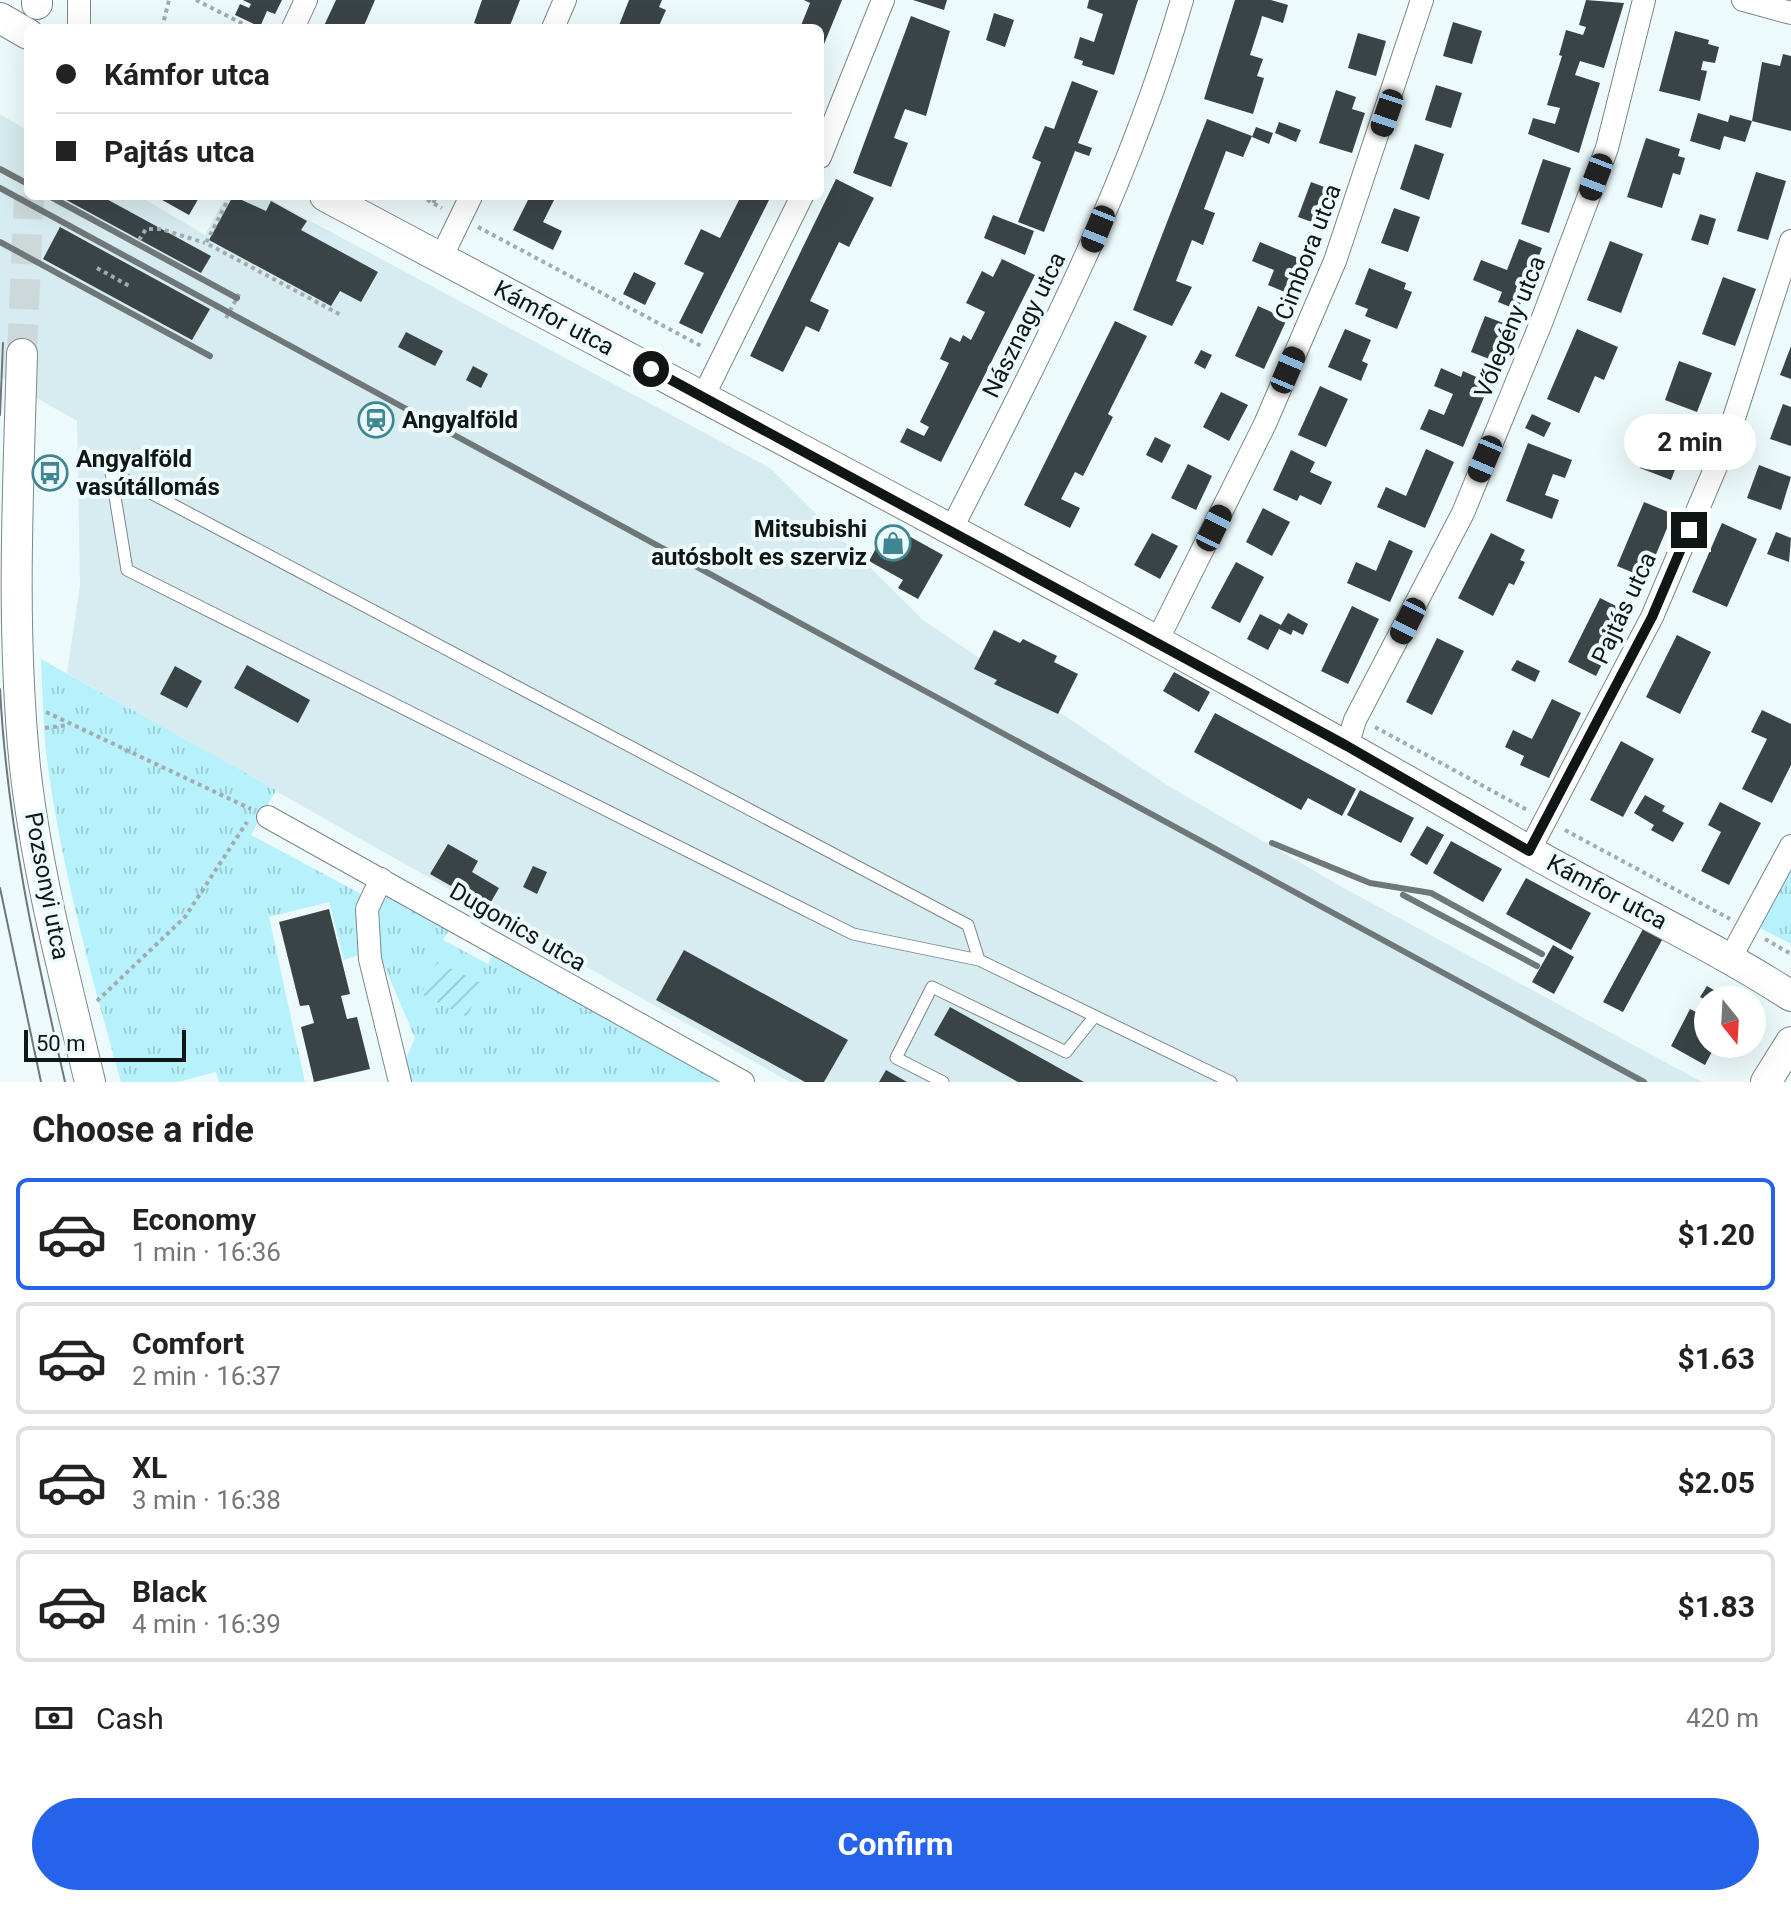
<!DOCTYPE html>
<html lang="en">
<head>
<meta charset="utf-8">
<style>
  :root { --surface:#fff; --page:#f6f6f6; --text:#222; --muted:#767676; --line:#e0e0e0; --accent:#2563eb }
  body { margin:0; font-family:Roboto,sans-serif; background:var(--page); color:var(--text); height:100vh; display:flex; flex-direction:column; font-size:30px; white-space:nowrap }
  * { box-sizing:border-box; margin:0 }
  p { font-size:26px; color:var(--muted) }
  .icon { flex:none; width:44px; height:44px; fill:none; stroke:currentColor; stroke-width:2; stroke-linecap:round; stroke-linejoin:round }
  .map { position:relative; height:1082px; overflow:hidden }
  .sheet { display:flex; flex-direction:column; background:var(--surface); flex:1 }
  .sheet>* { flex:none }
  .top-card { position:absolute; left:24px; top:24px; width:800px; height:176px; border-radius:12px; box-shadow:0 8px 32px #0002; display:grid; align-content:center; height:176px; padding:0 32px; background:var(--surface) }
  .needle { width:52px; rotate:162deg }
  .controls { position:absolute; left:1694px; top:986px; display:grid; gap:16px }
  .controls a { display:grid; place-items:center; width:72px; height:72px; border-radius:50%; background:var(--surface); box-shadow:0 8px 32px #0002; font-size:40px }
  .scale { position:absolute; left:24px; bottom:20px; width:162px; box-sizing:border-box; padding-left:8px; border:4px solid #101515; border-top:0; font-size:22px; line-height:28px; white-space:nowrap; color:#101515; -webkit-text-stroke:6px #edfafc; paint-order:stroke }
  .end { position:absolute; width:36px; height:36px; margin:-18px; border:10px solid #101515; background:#fff; box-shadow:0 0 0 4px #fff }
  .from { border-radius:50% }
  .bubble { position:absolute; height:56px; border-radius:28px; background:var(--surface); box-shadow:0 8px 32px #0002; font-size:26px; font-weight:700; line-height:56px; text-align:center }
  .car { position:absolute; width:24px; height:48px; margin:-24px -12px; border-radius:10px; box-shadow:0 0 6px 2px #0007; background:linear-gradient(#222 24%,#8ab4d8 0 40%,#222 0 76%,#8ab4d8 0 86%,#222 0) }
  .top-card b { display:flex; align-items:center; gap:28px; height:76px; font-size:30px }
  .top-card b+b { border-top:2px solid var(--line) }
  .top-card i { width:20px; height:20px; background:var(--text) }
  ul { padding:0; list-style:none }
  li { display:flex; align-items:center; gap:24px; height:112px; margin:0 16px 12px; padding:0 16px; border:4px solid var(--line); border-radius:12px }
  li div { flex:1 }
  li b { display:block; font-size:30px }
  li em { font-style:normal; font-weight:700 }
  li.on { border-color:var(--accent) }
  li>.icon { width:72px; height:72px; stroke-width:1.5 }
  h2 { padding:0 32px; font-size:36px; line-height:96px }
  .pay { display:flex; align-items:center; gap:20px; height:88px; padding:0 32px; font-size:30px }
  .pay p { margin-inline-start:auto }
  .action { display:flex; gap:16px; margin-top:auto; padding:16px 32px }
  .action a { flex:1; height:92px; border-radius:48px; background:var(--accent); color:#fff; font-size:32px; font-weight:700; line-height:92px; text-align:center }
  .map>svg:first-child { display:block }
  .built { fill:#d7ecf0 }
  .park { fill:url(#park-tufts) }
  .garden { fill:url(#garden-furrows) }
  .building { fill:#3a4446 }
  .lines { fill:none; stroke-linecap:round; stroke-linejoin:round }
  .secondary-tunnel { stroke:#ccd8d9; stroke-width:30; stroke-dasharray:30 15; stroke-linecap:butt }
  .lane-casing { stroke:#7b8688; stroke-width:13 }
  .street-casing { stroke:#7b8688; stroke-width:24 }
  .secondary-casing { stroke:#7b8688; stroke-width:32 }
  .path { stroke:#a2acae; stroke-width:4; stroke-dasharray:4 4; stroke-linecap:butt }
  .lane { stroke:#fff; stroke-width:11 }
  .street { stroke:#fff; stroke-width:22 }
  .secondary { stroke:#fff; stroke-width:30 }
  .tram { stroke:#6f7778; stroke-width:2 }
  .rail { stroke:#6f7778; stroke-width:6 }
  .route { stroke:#101515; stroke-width:10 }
  .labels { text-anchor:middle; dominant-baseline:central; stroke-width:8; stroke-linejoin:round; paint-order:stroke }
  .street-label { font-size:24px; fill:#101515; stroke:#edfafc }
  .poi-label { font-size:24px; font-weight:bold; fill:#101515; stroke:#edfafc; text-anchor:start }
</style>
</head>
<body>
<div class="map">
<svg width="1791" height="1082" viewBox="0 0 1791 1082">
  <defs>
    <pattern id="park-tufts" width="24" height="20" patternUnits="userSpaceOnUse" patternTransform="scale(2)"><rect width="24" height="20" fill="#b6f1fc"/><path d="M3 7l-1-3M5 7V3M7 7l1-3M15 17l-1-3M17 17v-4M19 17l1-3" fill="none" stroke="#9bced7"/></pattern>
    <pattern id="garden-furrows" width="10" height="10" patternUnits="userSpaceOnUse" patternTransform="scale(2)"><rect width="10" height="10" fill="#b6f1fc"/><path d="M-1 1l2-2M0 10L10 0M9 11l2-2" fill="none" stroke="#9bced7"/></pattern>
  </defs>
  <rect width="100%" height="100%" fill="#edfafc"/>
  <polygon class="built" points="0,114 28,131 28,196 139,196 205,235 226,196 264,196 770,468 923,620 1167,785 1342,887 1702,1082 790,1082 67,673 80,585 77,421 0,377"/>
  <g class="park">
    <path d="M41,659L276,790L251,835L363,895L361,954L344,960L329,902L269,917L305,1082H219L216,1072L178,1082H121C92,979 63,874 48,768C43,732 43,695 41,659Z"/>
    <polygon points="1791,868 1791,944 1760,928"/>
    <polygon points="386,892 451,926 443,940 488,964 495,949 728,1082 409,1082 404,1063 415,1038 381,958 372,916"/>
  </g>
  <polygon class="garden" points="437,962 483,984 467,1017 421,994"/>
  <g class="building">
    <polygon points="243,0 282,0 275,14 267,11 260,27 235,15 240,4 249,8 251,4"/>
    <polygon points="336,0 375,0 363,28 323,28"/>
    <polygon points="482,0 520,0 509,28 488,28 474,23"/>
    <polygon points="629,0 662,0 659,7 666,10 658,28 618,28"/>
    <polygon points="804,0 842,0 820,54 820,28 800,28 810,3"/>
    <polygon points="913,0 947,0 944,10"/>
    <polygon points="1089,0 1138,0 1114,75 1082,65 1083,61 1074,58 1080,37 1094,42 1103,14 1087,8"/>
    <polygon points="1235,0 1271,0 1288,5 1283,23 1262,16 1260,24 1250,55 1263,59 1257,76 1264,78 1253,114 1204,99"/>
    <polygon points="1586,0 1624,3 1604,68 1580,61 1575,75 1600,83 1579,153 1528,134 1533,118 1555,124 1560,108 1547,105 1562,56 1559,55 1566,30 1583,35 1586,27 1579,25"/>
    <polygon points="994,13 1014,20 1005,47 986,40"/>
    <polygon points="911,16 950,31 926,116 905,109 894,138 908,143 891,187 853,173"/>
    <polygon points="1453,22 1482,31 1472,64 1443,56"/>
    <polygon points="1675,31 1709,40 1708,44 1719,47 1715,63 1703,61 1701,70 1707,71 1700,101 1659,91"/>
    <polygon points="1358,33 1386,41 1376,76 1348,68"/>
    <polygon points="1783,54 1791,56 1791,131 1752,121 1745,142 1724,136 1720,150 1690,141 1698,113 1728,122 1730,115 1752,121 1762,62 1780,66"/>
    <polygon points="1072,81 1098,91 1078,143 1092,148 1089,156 1075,151 1044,232 1018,222 1041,162 1032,158 1045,126 1054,129"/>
    <polygon points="1436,85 1462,93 1451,128 1425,120"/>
    <polygon points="1336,90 1356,97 1352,109 1365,113 1352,153 1319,143"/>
    <polygon points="1207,119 1252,136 1243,157 1226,151 1204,209 1215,213 1203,245 1192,240 1176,281 1192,287 1172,326 1133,310"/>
    <polygon points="1279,122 1301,130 1296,142 1275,133"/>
    <polygon points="1256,127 1273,133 1269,144 1252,137"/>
    <polygon points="1646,138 1680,149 1678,156 1685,158 1680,175 1673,173 1662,208 1627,197"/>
    <polygon points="1415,144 1444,154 1429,200 1400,189"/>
    <polygon points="1543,159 1571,168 1549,233 1521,224"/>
    <polygon points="1756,172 1786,181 1768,240 1737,231"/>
    <polygon points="836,179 874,198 849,247 839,242 810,301 829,310 819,332 806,326 783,372 750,356"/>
    <polygon points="1311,182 1335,191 1323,226 1298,217"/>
    <polygon points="59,196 101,196 211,256 201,273"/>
    <polygon points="155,196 200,196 189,215"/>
    <polygon points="233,196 266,211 271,201 307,221 301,230 378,272 361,302 340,291 331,306 209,240"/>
    <polygon points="530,196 556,196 543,222 562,231 553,250 513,230"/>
    <polygon points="741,196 771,196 702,334 679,323 704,273 684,264 701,229 720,238"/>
    <polygon points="1394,208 1420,217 1408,252 1381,243"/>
    <polygon points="1700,214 1716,219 1708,245 1691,240"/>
    <polygon points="993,215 1034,231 1025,255 984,238"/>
    <polygon points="60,227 210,309 192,340 43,259"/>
    <polygon points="1519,239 1542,248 1518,310 1498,302 1502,292 1473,280 1481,260 1507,270"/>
    <polygon points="1610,241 1643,254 1621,313 1587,300"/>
    <polygon points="1260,242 1308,262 1294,296 1268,285 1274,270 1252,261"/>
    <polygon points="1002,259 1035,275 941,462 900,442 907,428 924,436 929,427 920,422 949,363 940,359 950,337 960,342 963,335 971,340 985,312 966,303 982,271 993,277"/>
    <polygon points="1369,268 1406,283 1404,289 1412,292 1397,329 1365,316 1368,309 1355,304"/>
    <polygon points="634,272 656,283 645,305 623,294"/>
    <polygon points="1723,277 1756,289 1735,346 1702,334"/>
    <polygon points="1258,306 1287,319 1264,369 1235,356"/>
    <polygon points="1485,316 1514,327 1500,363 1471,352"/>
    <polygon points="1115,321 1147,336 1108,414 1113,417 1083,476 1075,472 1061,499 1080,508 1070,528 1024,505"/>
    <polygon points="1345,329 1371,340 1362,361 1368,364 1361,381 1328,367"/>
    <polygon points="1577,329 1618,347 1604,380 1595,376 1579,413 1547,399"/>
    <polygon points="406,332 443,351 435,366 398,347"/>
    <polygon points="1791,346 1791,379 1780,375"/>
    <polygon points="1201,350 1212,355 1205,369 1194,363"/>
    <polygon points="1679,361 1712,373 1697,412 1665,400"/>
    <polygon points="473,366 488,374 481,388 466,380"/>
    <polygon points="1441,368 1461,377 1463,371 1490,383 1463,447 1420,429 1429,409 1444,415 1453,394 1434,386"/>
    <polygon points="1320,386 1348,399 1326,447 1298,435"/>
    <polygon points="1221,392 1248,405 1229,441 1203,427"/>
    <polygon points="1783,404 1791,407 1791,446 1770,439"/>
    <polygon points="1532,414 1551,423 1544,437 1525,428"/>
    <polygon points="1657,424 1688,436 1671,480 1640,468"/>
    <polygon points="1155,437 1171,445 1162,463 1146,455"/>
    <polygon points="1528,443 1572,460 1565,478 1553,474 1545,495 1559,500 1552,519 1506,501"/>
    <polygon points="1426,449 1454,462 1425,528 1377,507 1386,487 1406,496"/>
    <polygon points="1291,450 1315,462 1310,472 1332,482 1321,505 1300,495 1297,501 1273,490"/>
    <polygon points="1188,464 1212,476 1196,510 1171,498"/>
    <polygon points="1759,465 1791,477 1781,510 1747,498"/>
    <polygon points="1644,502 1673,514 1646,578 1617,566"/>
    <polygon points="1263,508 1290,522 1272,556 1246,542"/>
    <polygon points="1722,523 1757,539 1727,607 1692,592"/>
    <polygon points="889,525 943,555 918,599 898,588 903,580 869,561"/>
    <polygon points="1776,532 1791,538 1789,562 1767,554"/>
    <polygon points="1152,533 1178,546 1160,579 1134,565"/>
    <polygon points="1491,533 1525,550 1520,560 1525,562 1514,585 1509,583 1493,616 1458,598"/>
    <polygon points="1389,540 1413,551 1390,602 1347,583 1356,562 1376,571"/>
    <polygon points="1236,562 1264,577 1240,623 1211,608"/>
    <polygon points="1600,598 1628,612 1596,676 1568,662"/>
    <polygon points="1352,606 1379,619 1348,684 1321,671"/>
    <polygon points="1288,613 1308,624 1303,635 1293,630 1291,635 1279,629 1268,650 1247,639 1260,614 1281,625"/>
    <polygon points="994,630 1020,643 1023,639 1057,656 1054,662 1078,674 1058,714 994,684 997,680 974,669"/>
    <polygon points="1677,635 1711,652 1680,714 1646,697"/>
    <polygon points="1437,638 1464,651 1432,715 1406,702"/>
    <polygon points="1517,660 1540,671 1535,682 1511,670"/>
    <polygon points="247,665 310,700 298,723 234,688"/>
    <polygon points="175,666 202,681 187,708 160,694"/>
    <polygon points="1174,672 1210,692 1199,712 1163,691"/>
    <polygon points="1552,699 1581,713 1549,778 1520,765 1524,756 1505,747 1513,730 1532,739"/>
    <polygon points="1762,710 1791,724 1791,765 1772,803 1742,789 1767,739 1751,732"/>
    <polygon points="1215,713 1356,789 1342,816 1308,798 1301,810 1194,752"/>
    <polygon points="1621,741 1654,759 1623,817 1590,800"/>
    <polygon points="1360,790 1414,818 1401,843 1347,815"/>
    <polygon points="1645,795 1665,806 1662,811 1684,823 1673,842 1651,830 1654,825 1634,813"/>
    <polygon points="1720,802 1761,823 1729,885 1701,871 1721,832 1708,825"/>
    <polygon points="1427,826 1444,835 1427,865 1410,855"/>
    <polygon points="1451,841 1502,869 1483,902 1433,873"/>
    <polygon points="448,844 478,861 472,872 499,888 488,907 430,874"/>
    <polygon points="533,866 547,872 537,894 523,887"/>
    <polygon points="1526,878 1591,913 1571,950 1506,914"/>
    <polygon points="329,909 350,994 341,996 347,1019 357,1017 370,1069 314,1082 301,1027 314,1023 309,1005 300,1006 279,922"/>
    <polygon points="1643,929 1662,940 1623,1012 1603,1002"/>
    <polygon points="1553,945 1574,957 1554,994 1532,982"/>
    <polygon points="684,950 848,1040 824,1082 805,1082 656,1000"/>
    <polygon points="1707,986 1731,1000 1708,1001 1700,997"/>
    <polygon points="950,1007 1084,1082 1018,1082 934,1035"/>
    <polygon points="1690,1009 1708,1018 1708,1044 1716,1044 1705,1065 1671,1046"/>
    <polygon points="886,1070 907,1082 879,1082"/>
  </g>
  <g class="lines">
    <polyline class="secondary-tunnel" points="22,354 29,196"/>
    <defs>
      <g id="lane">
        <polyline points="979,960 968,925 111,472 127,570 853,934 979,960 1231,1082"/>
        <polyline points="943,1082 896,1058 932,987 1066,1052 1094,1017"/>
      </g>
      <g id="street">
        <polyline points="1743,0 1791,13"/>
        <polyline points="79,28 79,0"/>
        <polyline points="293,28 306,0"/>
        <polyline points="553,28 565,0"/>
        <polyline points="820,157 883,0"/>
        <polyline points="441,258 471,196"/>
        <polyline points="703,397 802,196"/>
        <path d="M950,532C1038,359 1128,187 1182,0"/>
        <polyline points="1156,643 1265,424 1335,261 1422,0"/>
        <polyline points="1347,746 1355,720 1463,513 1541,323 1607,148 1644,0"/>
        <polyline points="268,817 743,1082"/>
        <polyline points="1529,851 1652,617 1726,443 1791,241"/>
        <polyline points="381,879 367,909 370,959 400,1082"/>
        <polyline points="1731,957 1791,846"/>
      </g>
      <g id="secondary">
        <polyline points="37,4 37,0"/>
        <polyline points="0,18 28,34"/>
        <path d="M325,196C722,409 1123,615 1512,841C1604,895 1701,938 1791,996"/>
        <path d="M22,354C18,492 11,629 25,767C37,874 65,978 90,1082"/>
        <polyline points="1766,1082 1791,1042"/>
      </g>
    </defs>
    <use href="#lane" class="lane-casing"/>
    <use href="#street" class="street-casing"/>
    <use href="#secondary" class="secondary-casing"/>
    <g class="path">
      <polyline points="196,0 251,28"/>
      <polyline points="162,28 169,0"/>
      <polyline points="230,196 206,243 341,315"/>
      <polyline points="420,196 442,208"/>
      <polyline points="433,203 437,196"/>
      <polyline points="478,227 703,347"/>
      <polyline points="139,240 146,229 161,229 205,243"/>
      <polyline points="97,268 131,287"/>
      <polyline points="226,318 239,294"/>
      <polyline points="46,712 251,809"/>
      <polyline points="1375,727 1529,811"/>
      <polyline points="45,728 68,725"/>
      <polyline points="1565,830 1730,919"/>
      <polyline points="1765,939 1791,954"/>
      <polyline points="97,1001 185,917 247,822"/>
    </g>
    <use href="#lane" class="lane"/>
    <use href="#street" class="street"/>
    <use href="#secondary" class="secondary"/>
    <g class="tram">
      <polyline points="0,415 3,343"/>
      <path d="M0,689C7,824 35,951 65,1082"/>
      <polyline points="0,888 41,1082"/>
    </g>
    <g class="rail">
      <polyline points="0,169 28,184"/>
      <polyline points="0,188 1644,1082"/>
      <polyline points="49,196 237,298"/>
      <polyline points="0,242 210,356"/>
      <polyline points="1272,843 1370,883 1431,893 1542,954"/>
      <polyline points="1403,895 1537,966"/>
    </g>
  </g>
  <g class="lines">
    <polyline class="route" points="651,369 1347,746 1529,851 1652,617 1689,530"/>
  </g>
  <defs>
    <symbol id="station-ring" viewBox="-11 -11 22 22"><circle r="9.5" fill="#edfafc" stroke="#408692" stroke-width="1.5"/><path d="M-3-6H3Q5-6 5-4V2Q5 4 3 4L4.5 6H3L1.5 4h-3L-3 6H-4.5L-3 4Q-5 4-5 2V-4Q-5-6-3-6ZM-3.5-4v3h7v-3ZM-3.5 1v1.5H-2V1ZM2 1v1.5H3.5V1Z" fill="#408692"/></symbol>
    <symbol id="bus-ring" viewBox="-11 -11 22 22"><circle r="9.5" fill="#edfafc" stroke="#408692" stroke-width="1.5"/><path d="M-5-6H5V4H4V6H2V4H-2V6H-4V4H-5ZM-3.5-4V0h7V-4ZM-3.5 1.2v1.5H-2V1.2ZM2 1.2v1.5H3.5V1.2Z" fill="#408692"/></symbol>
    <symbol id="shop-ring" viewBox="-11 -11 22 22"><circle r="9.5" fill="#edfafc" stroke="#408692" stroke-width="1.5"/><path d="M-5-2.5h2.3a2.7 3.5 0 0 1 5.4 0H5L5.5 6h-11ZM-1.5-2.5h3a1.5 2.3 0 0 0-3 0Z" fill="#408692"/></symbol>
  </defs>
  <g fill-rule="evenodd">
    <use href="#station-ring" x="356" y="400" width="40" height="40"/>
    <use href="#bus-ring" x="30" y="453" width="40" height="40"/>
    <use href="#shop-ring" x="873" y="523" width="40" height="40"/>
  </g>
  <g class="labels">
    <g class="street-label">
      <text transform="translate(1308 252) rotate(-69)">Cimbora utca</text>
      <text transform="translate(554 318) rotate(28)">Kámfor utca</text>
      <text transform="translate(1024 325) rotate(-64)">Násznagy utca</text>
      <text transform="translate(1510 327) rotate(-68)">Vőlegény utca</text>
      <text transform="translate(1624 608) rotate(-65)">Pajtás utca</text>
      <text transform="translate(47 886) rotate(79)">Pozsonyi utca</text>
      <text transform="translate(1607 892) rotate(28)">Kámfor utca</text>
      <text transform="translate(518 927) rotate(30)">Dugonics utca</text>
    </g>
    <g class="poi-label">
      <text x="402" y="420">Angyalföld</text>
      <text x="76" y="459">Angyalföld<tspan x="76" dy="28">vasútállomás</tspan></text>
      <text x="867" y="529" text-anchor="end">Mitsubishi<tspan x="867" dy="28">autósbolt es szerviz</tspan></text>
    </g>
  </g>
</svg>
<div class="controls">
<a><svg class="needle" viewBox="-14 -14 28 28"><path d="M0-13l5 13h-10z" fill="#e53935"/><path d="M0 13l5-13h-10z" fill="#767676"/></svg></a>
</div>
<div class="scale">50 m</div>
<i class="end from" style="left:651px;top:369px"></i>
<i class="end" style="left:1689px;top:530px"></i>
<div class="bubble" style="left:1624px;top:414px;width:132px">2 min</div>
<i class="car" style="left:1387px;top:113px;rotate:199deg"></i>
<i class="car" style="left:1596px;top:177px;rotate:201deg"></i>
<i class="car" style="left:1098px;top:229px;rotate:202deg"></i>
<i class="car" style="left:1288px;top:370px;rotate:23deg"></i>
<i class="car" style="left:1485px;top:459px;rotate:203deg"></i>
<i class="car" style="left:1214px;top:528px;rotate:26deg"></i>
<i class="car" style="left:1408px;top:621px;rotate:207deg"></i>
<div class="top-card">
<b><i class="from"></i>Kámfor utca</b>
<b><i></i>Pajtás utca</b>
</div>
</div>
<section class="sheet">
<h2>Choose a ride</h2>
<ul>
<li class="on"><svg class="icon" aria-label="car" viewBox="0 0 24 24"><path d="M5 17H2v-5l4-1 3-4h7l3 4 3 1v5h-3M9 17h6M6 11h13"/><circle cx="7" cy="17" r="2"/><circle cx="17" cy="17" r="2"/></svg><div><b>Economy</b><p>1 min · 16:36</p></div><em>$1.20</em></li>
<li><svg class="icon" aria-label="car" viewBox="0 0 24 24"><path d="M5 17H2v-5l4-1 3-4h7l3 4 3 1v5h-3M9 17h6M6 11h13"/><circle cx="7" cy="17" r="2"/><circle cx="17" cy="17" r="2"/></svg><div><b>Comfort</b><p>2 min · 16:37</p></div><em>$1.63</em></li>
<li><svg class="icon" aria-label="car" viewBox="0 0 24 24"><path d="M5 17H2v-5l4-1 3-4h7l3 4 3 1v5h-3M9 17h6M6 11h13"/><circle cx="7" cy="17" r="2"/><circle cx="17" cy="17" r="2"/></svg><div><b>XL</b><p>3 min · 16:38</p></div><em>$2.05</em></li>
<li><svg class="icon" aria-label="car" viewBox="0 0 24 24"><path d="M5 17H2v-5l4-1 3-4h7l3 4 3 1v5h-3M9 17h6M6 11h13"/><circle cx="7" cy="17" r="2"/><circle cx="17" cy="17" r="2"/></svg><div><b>Black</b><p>4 min · 16:39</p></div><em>$1.83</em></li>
</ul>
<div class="pay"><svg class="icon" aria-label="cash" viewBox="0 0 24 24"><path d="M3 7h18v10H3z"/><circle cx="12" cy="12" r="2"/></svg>Cash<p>420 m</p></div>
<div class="action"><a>Confirm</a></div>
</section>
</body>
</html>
